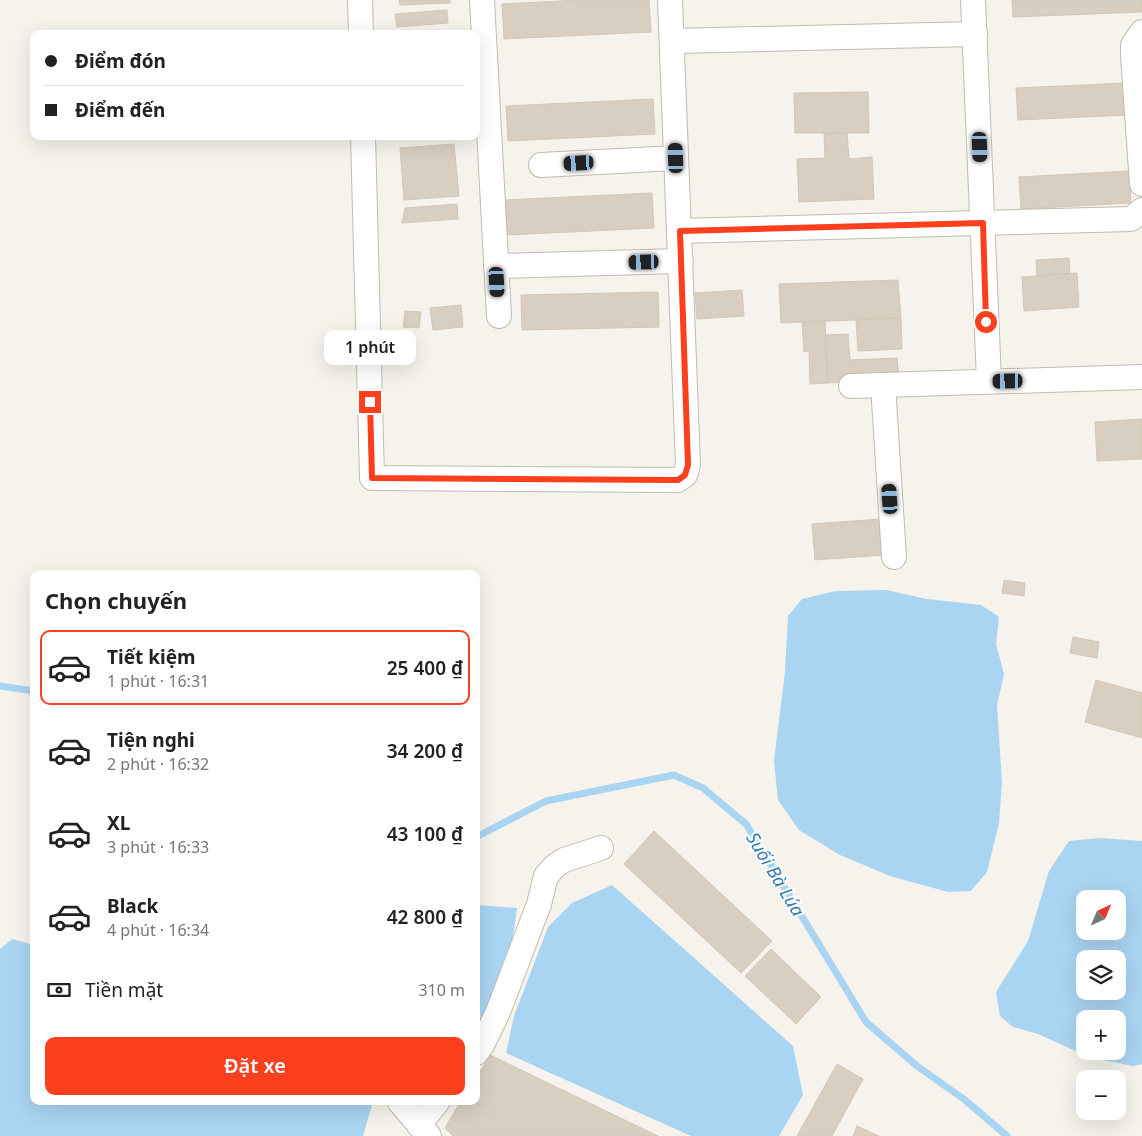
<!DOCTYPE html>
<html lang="vi">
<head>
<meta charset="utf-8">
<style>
  :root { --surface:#fff; --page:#f6f6f6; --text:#222; --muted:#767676; --line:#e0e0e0; --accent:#fc3f1d }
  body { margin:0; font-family:"Noto Sans",sans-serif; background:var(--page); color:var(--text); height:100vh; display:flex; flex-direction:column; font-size:19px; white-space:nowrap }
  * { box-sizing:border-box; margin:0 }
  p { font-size:16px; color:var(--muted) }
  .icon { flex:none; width:28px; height:28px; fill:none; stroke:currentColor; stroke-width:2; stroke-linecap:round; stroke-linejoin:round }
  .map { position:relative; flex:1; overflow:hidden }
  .sheet { position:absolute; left:30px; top:570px; width:450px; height:535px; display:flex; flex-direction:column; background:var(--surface); border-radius:10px; box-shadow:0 5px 20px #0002 }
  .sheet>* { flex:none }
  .guide { position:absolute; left:30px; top:30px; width:450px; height:110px; border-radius:10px; box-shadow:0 5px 20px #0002; display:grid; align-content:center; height:110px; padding:0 15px; background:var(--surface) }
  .needle { width:32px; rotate:44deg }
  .buttons { position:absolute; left:1076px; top:890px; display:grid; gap:10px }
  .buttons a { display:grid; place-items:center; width:50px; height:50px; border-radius:10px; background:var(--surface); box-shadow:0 5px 20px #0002; font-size:25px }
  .end { position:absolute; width:22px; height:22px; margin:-11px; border:6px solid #fc3f1d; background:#fff; box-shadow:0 0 0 2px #fff }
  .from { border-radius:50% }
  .bubble { position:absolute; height:35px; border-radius:10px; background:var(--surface); box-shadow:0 5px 20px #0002; font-size:16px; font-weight:600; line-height:35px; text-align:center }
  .car { position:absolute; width:15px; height:30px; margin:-15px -8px; border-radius:6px; box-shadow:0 0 4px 1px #0007; background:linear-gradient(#222 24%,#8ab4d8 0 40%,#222 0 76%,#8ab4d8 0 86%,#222 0) }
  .guide b { display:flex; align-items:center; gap:18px; height:48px; font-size:19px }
  .guide b+b { border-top:1px solid var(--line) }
  .guide i { width:12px; height:12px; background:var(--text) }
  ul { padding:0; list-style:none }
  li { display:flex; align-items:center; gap:15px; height:75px; margin:0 10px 8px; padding:0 5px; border:2px solid transparent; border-radius:10px }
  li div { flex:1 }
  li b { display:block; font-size:19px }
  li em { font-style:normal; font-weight:600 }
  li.current { border-color:var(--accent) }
  li>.icon { width:45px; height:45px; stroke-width:1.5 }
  h2 { padding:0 15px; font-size:22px; line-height:60px }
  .pay { display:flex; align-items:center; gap:12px; height:55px; padding:0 15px; font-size:19px }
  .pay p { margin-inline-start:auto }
  .button { display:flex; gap:10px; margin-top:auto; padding:10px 15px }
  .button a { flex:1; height:58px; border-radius:10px; background:var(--accent); color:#fff; font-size:20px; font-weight:600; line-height:58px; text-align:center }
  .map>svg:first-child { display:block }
  .water { fill:#a9d4f2; fill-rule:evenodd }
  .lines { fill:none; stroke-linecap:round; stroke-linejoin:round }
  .stream { stroke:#a9d4f2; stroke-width:7 }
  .building { fill:#d8cfc1; stroke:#d3c7b4 }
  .minor-casing { stroke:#c2bbae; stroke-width:26 }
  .minor { stroke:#fff; stroke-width:24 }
  .route { stroke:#fc3f1d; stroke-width:6 }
  .labels { text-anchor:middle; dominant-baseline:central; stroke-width:4; stroke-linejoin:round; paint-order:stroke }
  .water-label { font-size:18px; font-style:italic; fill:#2e7ab2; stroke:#fff }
</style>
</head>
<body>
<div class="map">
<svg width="1142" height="1136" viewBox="0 0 1142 1136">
  <rect width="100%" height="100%" fill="#f6f3ec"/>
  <g class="water">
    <polygon points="886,590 927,599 981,605 999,617 996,644 1004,674 997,705 1002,783 999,823 987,872 971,891 948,892 890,876 840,855 799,830 778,800 774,761 785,672 788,616 802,599 836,591"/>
    <path d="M1100,838L1142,841V1064L1133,1066L1089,1057L1038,1034L1013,1027L1000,1016L996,992L1028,941L1049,871L1069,841ZM1085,899H1118V931H1085ZM1085,959H1118V991H1085ZM1085,1019H1118V1051H1085Z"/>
    <polygon points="612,885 793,1046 803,1095 779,1136 691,1136 506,1053 514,1016 548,927 572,903"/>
    <polygon points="476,905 517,908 512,943 476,1037"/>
    <polygon points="12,939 34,945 34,1101 369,1101 372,1105 363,1136 0,1136 0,949"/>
  </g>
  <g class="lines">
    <g class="stream">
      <polyline points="0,686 34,691"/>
      <polyline points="476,837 546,801 674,775 703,788 746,824 866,1022 917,1066 965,1100 1007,1136"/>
    </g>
  </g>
  <g class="building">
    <polygon points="399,0 450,0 450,3 400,5"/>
    <polygon points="579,0 649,0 651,32 504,39 502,4"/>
    <polygon points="1012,0 1142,0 1142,12 1013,17"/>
    <polygon points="447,10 448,23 397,27 395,14"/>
    <polygon points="1126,83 1128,115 1018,120 1016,88"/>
    <polygon points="868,92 869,133 795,133 794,93"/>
    <polygon points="653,99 655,134 508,141 506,106"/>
    <polygon points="824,133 847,133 849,159 872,157 874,199 799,202 797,159 825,158"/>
    <polygon points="454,144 459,196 404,200 400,148"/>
    <polygon points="1129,171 1131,203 1021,209 1019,177"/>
    <polygon points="652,193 654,228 507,235 505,200"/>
    <polygon points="457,204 458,219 402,223 405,208"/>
    <polygon points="1069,258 1070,274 1037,276 1036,260"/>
    <polygon points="1077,273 1079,307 1024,311 1022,277"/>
    <polygon points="898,280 901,318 781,323 779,284"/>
    <polygon points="742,290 744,316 697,319 695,293"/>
    <polygon points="658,292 659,327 522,330 521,295"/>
    <polygon points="461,305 463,327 433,330 430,308"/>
    <polygon points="405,311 421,312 419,328 403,327"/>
    <polygon points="901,318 902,349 858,351 856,320"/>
    <polygon points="825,321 828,383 810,384 809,351 804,352 802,322"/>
    <polygon points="848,334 850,360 897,358 899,379 828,383 825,335"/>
    <polygon points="1142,419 1142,459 1097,461 1095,422"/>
    <polygon points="881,519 884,555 815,560 812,524"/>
    <polygon points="1004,580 1025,583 1024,596 1002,593"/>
    <polygon points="1073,637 1099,642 1097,658 1070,653"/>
    <polygon points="1096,680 1142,693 1142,738 1085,722"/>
    <polygon points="654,831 772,941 741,973 624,864"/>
    <polygon points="771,949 821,997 796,1024 745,976"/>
    <polygon points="490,1055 658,1136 453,1136 445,1128 461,1101 476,1101 476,1078"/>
    <polygon points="837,1064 863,1079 832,1136 797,1136"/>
    <polygon points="857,1126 879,1136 853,1136"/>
  </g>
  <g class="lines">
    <defs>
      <g id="minor">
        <polyline points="360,0 361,34"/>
        <polyline points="482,0 499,316"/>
        <polyline points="973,0 989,381"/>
        <polyline points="1142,32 1133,45 1133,56 1142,184"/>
        <polyline points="672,41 975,34"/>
        <polyline points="363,136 372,478 678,480 685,475 688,465 670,0"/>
        <polyline points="541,165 676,158"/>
        <polyline points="680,231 1131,219 1142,210"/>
        <polyline points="496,266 681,261"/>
        <polyline points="883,385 894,557"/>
        <polyline points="851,386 1142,377"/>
        <polyline points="476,1053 482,1045 498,1012 539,904 546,876 555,866 564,860 601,848"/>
        <polyline points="399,1101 429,1136"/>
        <polyline points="419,1125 438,1101"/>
      </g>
    </defs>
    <use href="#minor" class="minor-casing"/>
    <use href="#minor" class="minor"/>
  </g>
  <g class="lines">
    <polyline class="route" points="370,402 372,478 678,480 685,475 688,465 680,231 983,223 986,322"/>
  </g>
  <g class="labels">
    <g class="water-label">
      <text transform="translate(776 874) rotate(59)">Suối Bà Lúa</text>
    </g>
  </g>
</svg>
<div class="buttons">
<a><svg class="needle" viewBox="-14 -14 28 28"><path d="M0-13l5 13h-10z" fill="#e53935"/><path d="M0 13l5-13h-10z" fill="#767676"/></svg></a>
<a><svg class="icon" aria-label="layers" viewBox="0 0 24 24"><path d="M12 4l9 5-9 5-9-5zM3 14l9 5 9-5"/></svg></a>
<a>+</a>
<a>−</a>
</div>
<i class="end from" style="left:986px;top:322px"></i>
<i class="end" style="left:370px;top:402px"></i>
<div class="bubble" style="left:324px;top:330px;width:92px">1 phút</div>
<i class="car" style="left:980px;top:147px;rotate:178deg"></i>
<i class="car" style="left:676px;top:158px;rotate:358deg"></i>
<i class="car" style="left:579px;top:163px;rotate:267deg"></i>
<i class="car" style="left:644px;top:262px;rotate:268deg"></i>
<i class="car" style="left:497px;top:282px;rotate:177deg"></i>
<i class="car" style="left:1008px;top:381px;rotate:269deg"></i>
<i class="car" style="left:890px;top:499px;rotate:356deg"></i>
<div class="guide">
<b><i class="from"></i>Điểm đón</b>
<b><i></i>Điểm đến</b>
</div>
<section class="sheet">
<h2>Chọn chuyến</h2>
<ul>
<li class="current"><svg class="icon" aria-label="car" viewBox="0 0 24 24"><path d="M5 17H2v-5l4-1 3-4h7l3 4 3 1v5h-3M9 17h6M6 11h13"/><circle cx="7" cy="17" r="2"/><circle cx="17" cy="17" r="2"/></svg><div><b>Tiết kiệm</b><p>1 phút · 16:31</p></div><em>25 400 ₫</em></li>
<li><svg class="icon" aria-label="car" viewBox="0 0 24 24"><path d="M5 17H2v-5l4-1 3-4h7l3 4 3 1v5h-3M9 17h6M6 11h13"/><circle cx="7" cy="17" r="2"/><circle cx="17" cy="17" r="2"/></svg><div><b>Tiện nghi</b><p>2 phút · 16:32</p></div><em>34 200 ₫</em></li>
<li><svg class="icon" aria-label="car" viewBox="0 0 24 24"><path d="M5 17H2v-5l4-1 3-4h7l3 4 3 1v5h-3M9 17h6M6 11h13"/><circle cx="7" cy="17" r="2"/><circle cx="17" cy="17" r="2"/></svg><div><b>XL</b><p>3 phút · 16:33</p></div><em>43 100 ₫</em></li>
<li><svg class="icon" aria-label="car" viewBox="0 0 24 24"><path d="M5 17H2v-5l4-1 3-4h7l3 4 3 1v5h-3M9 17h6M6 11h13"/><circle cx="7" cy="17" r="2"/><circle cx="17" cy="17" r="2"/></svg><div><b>Black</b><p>4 phút · 16:34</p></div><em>42 800 ₫</em></li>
</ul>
<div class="pay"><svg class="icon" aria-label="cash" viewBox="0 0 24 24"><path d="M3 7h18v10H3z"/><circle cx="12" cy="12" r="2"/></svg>Tiền mặt<p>310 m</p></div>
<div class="button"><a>Đặt xe</a></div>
</section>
</div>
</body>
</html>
